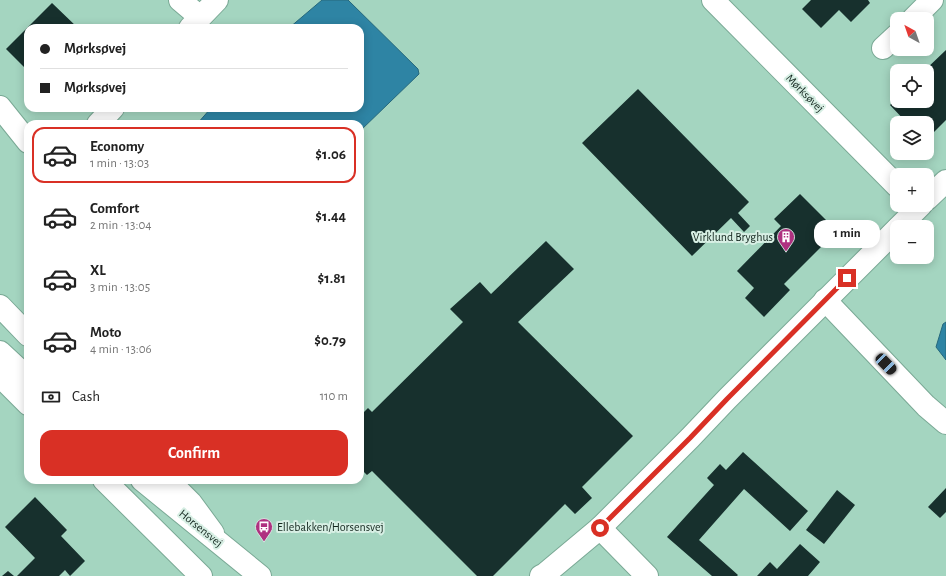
<!DOCTYPE html>
<html lang="en">
<head>
<meta charset="utf-8">
<style>
  :root { --surface:#fff; --page:#f6f6f6; --text:#222; --muted:#767676; --line:#e0e0e0; --accent:#d93025 }
  body { margin:0; font-family:"Alegreya Sans",sans-serif; background:var(--page); color:var(--text); height:100vh; display:flex; flex-direction:column; font-size:15px; white-space:nowrap }
  * { box-sizing:border-box; margin:0 }
  p { font-size:13px; color:var(--muted) }
  .icon { flex:none; width:22px; height:22px; fill:none; stroke:currentColor; stroke-width:2; stroke-linecap:round; stroke-linejoin:round }
  .map { position:relative; flex:1; overflow:hidden }
  .sheet { position:absolute; left:24px; top:120px; width:340px; height:364px; display:flex; flex-direction:column; background:var(--surface); border-radius:12px; box-shadow:0 2px 10px #0003 }
  .sheet>* { flex:none }
  .top-card { position:absolute; left:24px; top:24px; width:340px; height:88px; border-radius:12px; box-shadow:0 2px 10px #0003; display:grid; align-content:center; height:88px; padding:0 16px; background:var(--surface) }
  .needle { width:26px; rotate:320deg }
  .tools { position:absolute; left:890px; top:12px; display:grid; gap:8px }
  .tools a { display:grid; place-items:center; width:44px; height:44px; border-radius:8px; background:var(--surface); box-shadow:0 2px 10px #0003; font-size:20px }
  .end { position:absolute; width:18px; height:18px; margin:-9px; border:5px solid #d93025; background:#fff; box-shadow:0 0 0 2px #fff }
  .from { border-radius:50% }
  .bubble { position:absolute; height:28px; border-radius:12px; background:var(--surface); box-shadow:0 2px 10px #0003; font-size:13px; font-weight:700; line-height:28px; text-align:center }
  .car { position:absolute; width:12px; height:24px; margin:-12px -6px; border-radius:5px; box-shadow:0 0 3px 1px #0007; background:linear-gradient(#222 24%,#8ab4d8 0 40%,#222 0 76%,#8ab4d8 0 86%,#222 0) }
  .top-card b { display:flex; align-items:center; gap:14px; height:38px; font-size:15px }
  .top-card b+b { border-top:1px solid var(--line) }
  .top-card i { width:10px; height:10px; background:var(--text) }
  ul { padding:7px 0 0; list-style:none }
  li { display:flex; align-items:center; gap:12px; height:56px; margin:0 8px 6px; padding:0 8px; border:2px solid transparent; border-radius:12px }
  li div { flex:1 }
  li b { display:block; font-size:15px }
  li em { font-style:normal; font-weight:700 }
  li.on { border-color:var(--accent) }
  li>.icon { width:36px; height:36px; stroke-width:1.5 }
  .pay { display:flex; align-items:center; gap:10px; height:44px; padding:0 16px; font-size:15px }
  .pay p { margin-inline-start:auto }
  .primary-button { display:flex; gap:8px; margin-top:auto; padding:8px 16px }
  .primary-button a { flex:1; height:46px; border-radius:12px; background:var(--accent); color:#fff; font-size:16px; font-weight:700; line-height:46px; text-align:center }
  .map>svg:first-child { display:block }
  .water { fill:#2e84a4; stroke:#26687c }
  .building { fill:#17302d }
  .lines { fill:none; stroke-linecap:round; stroke-linejoin:round }
  .minor-casing { stroke:#7aa995; stroke-width:24 }
  .major-casing { stroke:#7aa995; stroke-width:24 }
  .minor { stroke:#fff; stroke-width:22 }
  .major { stroke:#fff; stroke-width:22 }
  .route { stroke:#d93025; stroke-width:5 }
  .labels { text-anchor:middle; dominant-baseline:central; stroke-width:4; stroke-linejoin:round; paint-order:stroke }
  .street-label { font-size:12px; fill:#14271f; stroke:#d7efe4 }
  .poi-label { font-size:12px; fill:#14271f; stroke:#d7efe4; text-anchor:end }
</style>
</head>
<body>
<div class="map">
<svg width="946" height="576" viewBox="0 0 946 576">
  <rect width="100%" height="100%" fill="#a4d5c0"/>
  <g class="water">
    <polygon points="322,0 348,0 418,69 419,74 360,131 360,124 197,124 211,108 360,108 360,28 289,28"/>
    <polygon points="946,322 946,360 936,347 943,324"/>
  </g>
  <g class="building">
    <polygon points="811,0 868,0 870,3 851,22 839,10 821,28 802,9"/>
    <polygon points="52,3 78,28 28,28 28,71 6,49"/>
    <polygon points="946,50 946,120 927,139 927,123 907,123 890,105 897,98 897,101 927,101 927,71 924,71"/>
    <polygon points="638,89 749,202 738,213 750,226 744,232 731,218 692,256 582,143"/>
    <polygon points="800,194 837,231 784,284 790,290 764,317 745,298 754,288 737,271 781,226 774,219"/>
    <polygon points="546,241 574,269 518,322 633,436 582,487 592,498 575,514 565,504 493,576 477,576 372,471 367,475 360,468 360,416 368,408 372,412 374,410 463,322 450,309 480,282 491,294"/>
    <polygon points="743,452 808,511 790,531 744,489 699,540 738,575 737,576 712,576 667,537 714,485 707,478 720,464 726,470"/>
    <polygon points="946,488 946,512 940,518 928,507"/>
    <polygon points="837,490 855,505 824,544 806,530"/>
    <polygon points="35,497 67,530 61,536 85,561 70,576 65,570 59,576 17,576 35,558 5,527"/>
    <polygon points="800,544 820,562 808,576 757,576 770,562 777,569"/>
    <polygon points="8,571 14,576 2,576"/>
  </g>
  <g class="lines">
    <defs>
      <g id="minor">
        <polyline points="180,0 200,17"/>
        <polyline points="713,0 897,186"/>
        <polyline points="913,19 932,0"/>
        <polyline points="190,28 217,0"/>
        <polyline points="883,48 897,35"/>
        <polyline points="0,107 28,142"/>
        <polyline points="98,124 113,108"/>
        <polyline points="927,199 946,181"/>
        <polyline points="899,227 921,205"/>
        <polyline points="825,300 926,406 946,423"/>
        <polyline points="0,306 28,335"/>
        <polyline points="168,480 191,503 213,533"/>
        <polyline points="600,528 647,576"/>
        <polyline points="541,576 545,574 600,528 690,438 727,399 897,229"/>
      </g>
      <g id="major">
        <polyline points="0,352 28,378"/>
        <polyline points="0,376 28,404"/>
        <polyline points="104,480 201,576"/>
        <polyline points="142,480 260,576"/>
      </g>
    </defs>
    <use href="#minor" class="minor-casing"/>
    <use href="#major" class="major-casing"/>
    <use href="#minor" class="minor"/>
    <use href="#major" class="major"/>
  </g>
  <g class="lines">
    <polyline class="route" points="600,528 690,438 727,399 847,278"/>
  </g>
  <defs>
    <symbol id="building-pin" viewBox="-11 -11 22 30"><path d="M0 17L-7.5 6A9.5 9.5 0 1 1 7.5 6Z" fill="#af3180" stroke="#d7efe4"/><path d="M-4-6H4V6H1V3H-1V6H-4ZM-2.5-4.3h1.7v1.8h-1.7ZM.8-4.3h1.7v1.8H.8ZM-2.5-1h1.7V.8h-1.7ZM.8-1h1.7V.8H.8Z" fill="#fff"/></symbol>
    <symbol id="bus-pin" viewBox="-11 -11 22 30"><path d="M0 17L-7.5 6A9.5 9.5 0 1 1 7.5 6Z" fill="#af3180" stroke="#d7efe4"/><path d="M-5-6H5V4H4V6H2V4H-2V6H-4V4H-5ZM-3.5-4V0h7V-4ZM-3.5 1.2v1.5H-2V1.2ZM2 1.2v1.5H3.5V1.2Z" fill="#fff"/></symbol>
  </defs>
  <g fill-rule="evenodd">
    <use href="#building-pin" x="776" y="227" width="20" height="27"/>
    <use href="#bus-pin" x="254" y="517" width="20" height="27"/>
  </g>
  <g class="labels">
    <g class="street-label">
      <text transform="translate(805 93) rotate(45)">Mørksøvej</text>
      <text transform="translate(201 528) rotate(39)">Horsensvej</text>
    </g>
    <g class="poi-label">
      <text x="773" y="237">Virklund Bryghus</text>
      <text x="277" y="527" text-anchor="start">Ellebakken/Horsensvej</text>
    </g>
  </g>
</svg>
<div class="tools">
<a><svg class="needle" viewBox="-14 -14 28 28"><path d="M0-13l5 13h-10z" fill="#e53935"/><path d="M0 13l5-13h-10z" fill="#767676"/></svg></a>
<a><svg class="icon" aria-label="locate" viewBox="0 0 24 24"><circle cx="12" cy="12" r="6"/><path d="M12 2v4M12 18v4M2 12h4M18 12h4"/></svg></a>
<a><svg class="icon" aria-label="layers" viewBox="0 0 24 24"><path d="M12 4l9 5-9 5-9-5zM3 14l9 5 9-5"/></svg></a>
<a>+</a>
<a>−</a>
</div>
<i class="end from" style="left:600px;top:528px"></i>
<i class="end" style="left:847px;top:278px"></i>
<div class="bubble" style="left:814px;top:220px;width:66px">1 min</div>
<i class="car" style="left:886px;top:364px;rotate:136deg"></i>
<div class="top-card">
<b><i class="from"></i>Mørksøvej</b>
<b><i></i>Mørksøvej</b>
</div>
<section class="sheet">
<ul>
<li class="on"><svg class="icon" aria-label="car" viewBox="0 0 24 24"><path d="M5 17H2v-5l4-1 3-4h7l3 4 3 1v5h-3M9 17h6M6 11h13"/><circle cx="7" cy="17" r="2"/><circle cx="17" cy="17" r="2"/></svg><div><b>Economy</b><p>1 min · 13:03</p></div><em>$1.06</em></li>
<li><svg class="icon" aria-label="car" viewBox="0 0 24 24"><path d="M5 17H2v-5l4-1 3-4h7l3 4 3 1v5h-3M9 17h6M6 11h13"/><circle cx="7" cy="17" r="2"/><circle cx="17" cy="17" r="2"/></svg><div><b>Comfort</b><p>2 min · 13:04</p></div><em>$1.44</em></li>
<li><svg class="icon" aria-label="car" viewBox="0 0 24 24"><path d="M5 17H2v-5l4-1 3-4h7l3 4 3 1v5h-3M9 17h6M6 11h13"/><circle cx="7" cy="17" r="2"/><circle cx="17" cy="17" r="2"/></svg><div><b>XL</b><p>3 min · 13:05</p></div><em>$1.81</em></li>
<li><svg class="icon" aria-label="car" viewBox="0 0 24 24"><path d="M5 17H2v-5l4-1 3-4h7l3 4 3 1v5h-3M9 17h6M6 11h13"/><circle cx="7" cy="17" r="2"/><circle cx="17" cy="17" r="2"/></svg><div><b>Moto</b><p>4 min · 13:06</p></div><em>$0.79</em></li>
</ul>
<div class="pay"><svg class="icon" aria-label="cash" viewBox="0 0 24 24"><path d="M3 7h18v10H3z"/><circle cx="12" cy="12" r="2"/></svg>Cash<p>110 m</p></div>
<div class="primary-button"><a>Confirm</a></div>
</section>
</div>
</body>
</html>
